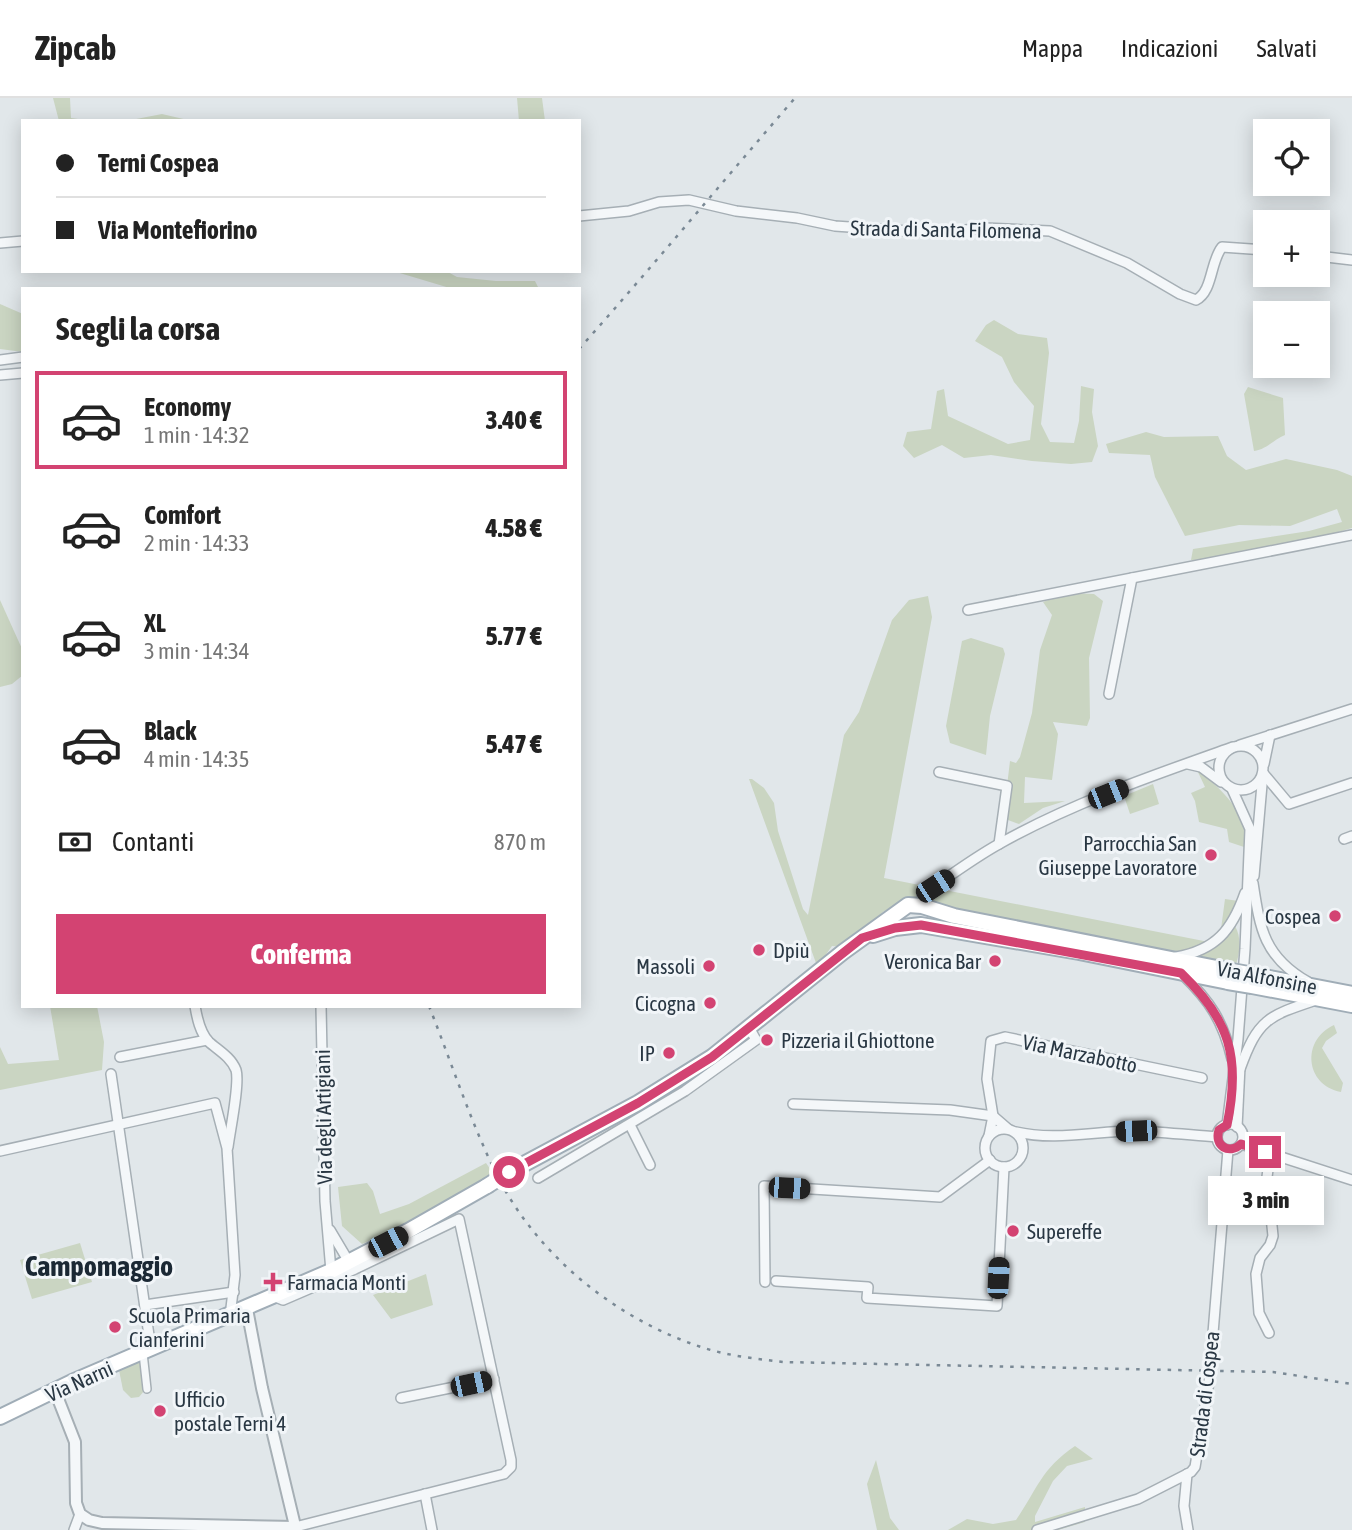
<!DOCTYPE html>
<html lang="it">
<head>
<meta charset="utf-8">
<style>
  :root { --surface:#fff; --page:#f2f2f2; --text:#222; --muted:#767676; --line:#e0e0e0; --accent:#d34372 }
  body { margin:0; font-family:"Asap Condensed",sans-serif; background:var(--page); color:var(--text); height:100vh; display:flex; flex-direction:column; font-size:26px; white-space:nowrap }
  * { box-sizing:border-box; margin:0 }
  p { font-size:23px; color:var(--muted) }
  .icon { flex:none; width:38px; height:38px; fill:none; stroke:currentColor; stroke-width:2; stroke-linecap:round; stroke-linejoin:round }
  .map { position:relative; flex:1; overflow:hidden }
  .details { position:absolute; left:21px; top:189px; width:560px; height:721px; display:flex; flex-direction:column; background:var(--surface); border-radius:0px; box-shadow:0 4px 18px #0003 }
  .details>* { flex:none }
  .guide { position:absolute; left:21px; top:21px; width:560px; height:154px; border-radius:0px; box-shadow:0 4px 18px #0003; display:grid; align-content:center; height:154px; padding:0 35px; background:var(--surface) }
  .controls { position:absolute; left:1253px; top:21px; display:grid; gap:14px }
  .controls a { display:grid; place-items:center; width:77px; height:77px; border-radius:0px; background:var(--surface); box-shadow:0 4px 18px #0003; font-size:35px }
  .end { position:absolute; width:32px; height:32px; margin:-16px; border:9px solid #d34372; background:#fff; box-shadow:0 0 0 4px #fff }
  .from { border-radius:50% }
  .bubble { position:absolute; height:49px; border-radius:0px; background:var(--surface); box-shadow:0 4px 18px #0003; font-size:23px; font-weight:800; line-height:49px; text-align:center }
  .car { position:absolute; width:21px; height:42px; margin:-21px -10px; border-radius:9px; box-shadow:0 0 5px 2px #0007; background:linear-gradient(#222 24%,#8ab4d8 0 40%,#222 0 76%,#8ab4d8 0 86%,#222 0) }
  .guide b { display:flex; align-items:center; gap:24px; height:66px; font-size:26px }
  .guide b+b { border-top:2px solid var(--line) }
  .guide i { width:18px; height:18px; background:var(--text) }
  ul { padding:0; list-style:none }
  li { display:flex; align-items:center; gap:21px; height:98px; margin:0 14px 10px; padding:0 21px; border:4px solid transparent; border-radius:0px }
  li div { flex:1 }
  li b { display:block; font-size:26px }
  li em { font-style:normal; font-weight:800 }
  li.current { border-color:var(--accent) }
  li>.icon { width:63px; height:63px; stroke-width:1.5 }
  h2 { padding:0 35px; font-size:32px; line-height:84px }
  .pay { display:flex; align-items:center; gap:18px; height:77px; padding:0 35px; font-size:26px }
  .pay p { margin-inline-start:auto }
  .cta { display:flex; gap:14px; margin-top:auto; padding:14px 35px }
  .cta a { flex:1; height:80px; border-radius:0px; background:var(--accent); color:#fff; font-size:28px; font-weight:800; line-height:80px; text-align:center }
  header { display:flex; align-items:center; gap:42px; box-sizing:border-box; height:98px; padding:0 35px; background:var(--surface); border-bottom:2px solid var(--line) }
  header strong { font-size:33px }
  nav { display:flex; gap:38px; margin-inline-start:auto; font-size:24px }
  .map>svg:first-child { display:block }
  .green { fill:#cad5c2 }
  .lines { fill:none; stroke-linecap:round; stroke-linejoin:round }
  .pedestrian-casing { stroke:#a6afb5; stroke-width:10 }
  .minor-casing { stroke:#a6afb5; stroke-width:12 }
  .tertiary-casing { stroke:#a6afb5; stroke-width:14 }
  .primary-casing { stroke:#a0adb7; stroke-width:18 }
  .pedestrian { stroke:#f4f7f9; stroke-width:7 }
  .minor { stroke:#f4f7f9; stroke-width:9 }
  .tertiary { stroke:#f4f7f9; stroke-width:10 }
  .primary { stroke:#fff; stroke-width:14 }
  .rail { stroke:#7a8995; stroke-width:2.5; stroke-dasharray:3.5 7; stroke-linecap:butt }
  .primary-bridge-casing { stroke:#a0adb7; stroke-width:18; stroke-linecap:butt }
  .primary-bridge { stroke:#fff; stroke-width:14 }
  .route { stroke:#d34372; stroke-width:9 }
  .poi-dot { fill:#d34372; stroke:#f1f5f8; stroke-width:2.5 }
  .labels { text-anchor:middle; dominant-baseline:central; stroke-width:6; stroke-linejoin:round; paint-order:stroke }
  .street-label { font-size:21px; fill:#293743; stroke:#f1f5f8 }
  .poi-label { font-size:21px; fill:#293743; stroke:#f1f5f8; text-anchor:end }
  .district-label { font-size:28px; font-weight:bold; fill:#1b2834; stroke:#f1f5f8 }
</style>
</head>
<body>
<header>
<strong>Zipcab</strong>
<nav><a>Mappa</a><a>Indicazioni</a><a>Salvati</a></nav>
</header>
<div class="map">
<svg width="1352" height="1432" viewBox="0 0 1352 1432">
  <rect width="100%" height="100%" fill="#e1e7ea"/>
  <g class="green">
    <polygon points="53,0 70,0 71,20 92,23 59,23"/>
    <polygon points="517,0 542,0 545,23 519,23"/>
    <polygon points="162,16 192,23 126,23"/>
    <polygon points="393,173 446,173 457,179 496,183 535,183 539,191 453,191"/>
    <polygon points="0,206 23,216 23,254 0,251"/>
    <polygon points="994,222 1018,236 1047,240 1049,255 1041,326 1050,344 1074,345 1079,323 1081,288 1094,291 1092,314 1098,348 1092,364 1071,366 1032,363 991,357 964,360 942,347 914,360 903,348 907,334 931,331 937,293 944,291 948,318 1008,346 1030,342 1034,308 1014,284 1002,259 975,243 986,227"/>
    <path d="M1248,289L1283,300L1285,337C1273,342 1267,351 1254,353L1244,296Z"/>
    <path d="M1146,334L1164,339L1218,338L1227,358L1246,372L1286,361L1337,372L1352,378V430C1304,444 1241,461 1191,462L1193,451L1309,433L1342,424L1337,411L1290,428L1239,427L1185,438L1155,379L1150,357L1109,355L1106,346Z"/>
    <polygon points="1067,495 1094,496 1103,503 1089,560 1090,620 1087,628 1053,624 1058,636 1052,682 1025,679 1024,705 1065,703 1043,710 1019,726 1008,722 1007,688 1010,663 1016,665 1020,659 1032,615 1040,552 1052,517 1043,504"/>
    <path d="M928,498L932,519L884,780L1219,846L1225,801L1245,804L1235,828C1242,840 1240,856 1235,869L903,802L883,814L843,849L832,848L822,862L816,865L749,681H752L764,690L774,705L778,733L803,811L808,817L844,637L859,614L892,522L909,502Z"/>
    <polygon points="0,502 23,553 23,577 12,586 0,589"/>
    <polygon points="971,540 1003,550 1005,556 990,618 986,657 950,645 946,628 962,543"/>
    <path d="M1197,672C1215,685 1237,706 1244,727C1246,734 1246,742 1247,750L1229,744L1227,731L1199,724L1195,703L1191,695L1205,689Z"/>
    <polygon points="1153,686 1159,706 1130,716 1124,698"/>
    <polygon points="50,908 97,908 104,944 102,972 0,992 0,949 8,966 59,962"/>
    <path d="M1334,927L1337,935L1326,943L1322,950L1343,985L1341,994C1305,987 1301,942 1334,927Z"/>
    <path d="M486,1065L493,1075C452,1104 408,1126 362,1146L342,1128L338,1089L367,1085L373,1093L380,1116L409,1106Z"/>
    <polygon points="80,1145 92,1184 32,1201 20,1162"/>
    <polygon points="426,1176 433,1207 391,1221 373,1197"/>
    <polygon points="142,1263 144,1293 139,1299 131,1300 123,1292 119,1272"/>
    <path d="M1075,1348L1093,1361L1067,1368L1053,1383L1035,1418V1424L1085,1409V1424L1058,1432H948L967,1421L993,1426L1016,1422C1038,1390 1041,1371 1075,1348Z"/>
    <polygon points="876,1362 890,1420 899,1432 877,1432 867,1386"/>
  </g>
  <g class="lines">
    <defs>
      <polyline id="pedestrian" points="143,1255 147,1291"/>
      <g id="minor">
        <path d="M579,118L629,113L659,104L689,102L736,113L797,120L835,128L936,135L985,130L1050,133L1127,165L1180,196L1196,202C1213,193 1210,164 1222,149L1265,152"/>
        <polyline points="0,145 23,143"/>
        <polyline points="1318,158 1352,162"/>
        <polyline points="0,262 23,259"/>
        <polyline points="0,277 23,275"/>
        <polyline points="968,512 1352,437"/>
        <polyline points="1109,596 1132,480"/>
        <polyline points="1240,647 1352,611"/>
        <circle cx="1241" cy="670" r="22"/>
        <polyline points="1188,666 1201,669 1221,684"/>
        <polyline points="1264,666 1270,637"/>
        <polyline points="939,674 1007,688 999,746"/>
        <polyline points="1263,675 1289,706 1352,685"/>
        <polyline points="1344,741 1352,738"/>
        <polyline points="1254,778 1263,675"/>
        <path d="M1253,785C1260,831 1264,859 1308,884"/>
        <path d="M922,797C947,780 972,761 999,746C1072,705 1154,677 1233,649"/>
        <path d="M1176,859C1216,852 1232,832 1245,795"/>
        <path d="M1182,876C1210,903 1223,923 1232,961"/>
        <path d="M195,908C197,920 200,935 209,944C218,952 231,959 236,972C240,985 230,1033 228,1049"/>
        <polyline points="321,908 325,1103 331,1173"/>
        <polyline points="120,959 207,942"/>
        <path d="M1240,971C1258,921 1268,918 1316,902"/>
        <polyline points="111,976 151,1251"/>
        <polyline points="793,1006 950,1012 993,1018 1008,1031"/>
        <circle cx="1230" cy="1039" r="13"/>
        <polyline points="630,1027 650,1067"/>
        <polyline points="1227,1027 1238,941 1245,851 1250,731 1232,691"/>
        <polyline points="1237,1029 1240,968"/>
        <circle cx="1004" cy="1050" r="19"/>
        <path d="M1016,1034C1055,1043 1096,1033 1135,1033C1163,1034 1190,1037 1217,1039"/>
        <polyline points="989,1038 993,1018 987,981 991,943 1005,939 1202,980"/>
        <polyline points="1241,1046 1352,1082"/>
        <polyline points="0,1053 215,1005 227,1050 235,1177 230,1218"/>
        <polyline points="538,1080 685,993 756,942 750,931"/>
        <polyline points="330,1132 349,1164"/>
        <polyline points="776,1183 868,1189 867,1200 997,1208 1004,1069"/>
        <polyline points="765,1184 764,1088 940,1099 990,1062"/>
        <polyline points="273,1198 283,1202 355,1171 459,1121 511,1362 511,1369 504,1376 295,1429"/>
        <polyline points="145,1207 234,1194"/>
        <polyline points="1269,1235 1259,1215 1256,1176 1260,1160 1270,1147 1273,1138 1267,1079 1270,1056"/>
        <polyline points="401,1300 494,1281"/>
        <polyline points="1187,1376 1184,1408 1188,1432"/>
        <polyline points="425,1396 432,1432"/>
        <polyline points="74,1432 80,1416"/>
        <polyline points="1037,1432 1138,1401 1191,1374 1195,1369 1209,1284 1228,1052"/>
      </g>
      <g id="tertiary">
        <polyline points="247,1211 262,1290 296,1432"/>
        <polyline points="55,1293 75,1344 76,1405 80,1416 89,1422 102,1425 295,1429"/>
      </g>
      <g id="primary">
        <polyline points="873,837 895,830 921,827 1079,854 1228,884"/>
        <polyline points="1254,877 1352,896"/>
        <polyline points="1252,888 1352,907"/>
        <polyline points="509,1074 638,1005 712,959 843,854 908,807 922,808 954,818 1232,873"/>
        <polyline points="0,1319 72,1284 331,1173 408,1133 487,1088"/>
      </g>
    </defs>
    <use href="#pedestrian" class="pedestrian-casing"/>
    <use href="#minor" class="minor-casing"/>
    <use href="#tertiary" class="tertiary-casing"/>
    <use href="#primary" class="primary-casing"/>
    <use href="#pedestrian" class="pedestrian"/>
    <use href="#minor" class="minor"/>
    <use href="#tertiary" class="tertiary"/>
    <use href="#primary" class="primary"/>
    <g class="rail">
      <path d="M579,251C653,168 723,83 795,0"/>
      <path d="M429,908C450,961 468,1016 492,1067C532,1154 614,1221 704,1250C730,1258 757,1261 783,1264L1273,1274L1352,1286"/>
    </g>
    <defs>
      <g id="primary-bridge">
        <polyline points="1232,873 1254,877"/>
        <polyline points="1228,884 1252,888"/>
        <polyline points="487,1088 509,1074"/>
      </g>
    </defs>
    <use href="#primary-bridge" class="primary-bridge-casing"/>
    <use href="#primary-bridge" class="primary-bridge"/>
  </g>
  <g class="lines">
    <path class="route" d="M509,1074L638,1005L712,959L862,840L895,830L921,827L1181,875C1230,922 1241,960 1227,1027L1219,1032C1214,1048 1229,1057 1241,1046L1265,1054"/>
  </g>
  <g class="poi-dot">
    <circle cx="1211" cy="757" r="7"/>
    <circle cx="1335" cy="818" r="7"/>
    <circle cx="759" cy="852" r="7"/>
    <circle cx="995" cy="863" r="7"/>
    <circle cx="709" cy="868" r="7"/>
    <circle cx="710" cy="905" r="7"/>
    <circle cx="767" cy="942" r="7"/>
    <circle cx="669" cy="955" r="7"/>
    <circle cx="1013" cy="1133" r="7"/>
    <path d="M269.5 1173.5h7v7h7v7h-7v7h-7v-7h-7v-7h7z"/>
    <circle cx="115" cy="1229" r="7"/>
    <circle cx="160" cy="1313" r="7"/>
  </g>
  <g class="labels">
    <g class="street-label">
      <text transform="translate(946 131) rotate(1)">Strada di Santa Filomena</text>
      <text transform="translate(1267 879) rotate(11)">Via Alfonsine</text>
      <text transform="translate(1080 955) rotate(12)">Via Marzabotto</text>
      <text transform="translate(323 1019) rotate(-91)">Via degli Artigiani</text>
      <text transform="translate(79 1283) rotate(-24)">Via Narni</text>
      <text transform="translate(1204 1296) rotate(-83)">Strada di Cospea</text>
    </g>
    <g class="poi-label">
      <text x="1197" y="745">Parrocchia San<tspan x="1197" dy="24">Giuseppe Lavoratore</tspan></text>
      <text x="1321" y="818">Cospea</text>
      <text x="773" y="852" text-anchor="start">Dpiù</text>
      <text x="981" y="863">Veronica Bar</text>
      <text x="695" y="868">Massoli</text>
      <text x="696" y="905">Cicogna</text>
      <text x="781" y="942" text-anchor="start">Pizzeria il Ghiottone</text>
      <text x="655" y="955">IP</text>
      <text x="1027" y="1133" text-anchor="start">Supereffe</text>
      <text x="287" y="1184" text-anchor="start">Farmacia Monti</text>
      <text x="129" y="1217" text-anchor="start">Scuola Primaria<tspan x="129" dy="24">Cianferini</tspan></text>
      <text x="174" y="1301" text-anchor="start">Ufficio<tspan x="174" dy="24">postale Terni 4</tspan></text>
    </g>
    <g class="district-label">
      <text x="99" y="1168">Campomaggio</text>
    </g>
  </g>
</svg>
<div class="controls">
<a><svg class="icon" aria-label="locate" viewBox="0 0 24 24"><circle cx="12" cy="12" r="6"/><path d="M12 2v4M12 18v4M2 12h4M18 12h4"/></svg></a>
<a>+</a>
<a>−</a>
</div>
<i class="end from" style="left:509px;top:1074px"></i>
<i class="end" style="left:1265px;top:1054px"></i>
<div class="bubble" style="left:1208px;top:1078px;width:116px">3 min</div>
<i class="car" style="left:1108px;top:696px;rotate:68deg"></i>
<i class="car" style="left:935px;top:788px;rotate:57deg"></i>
<i class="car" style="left:1136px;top:1033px;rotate:268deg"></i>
<i class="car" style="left:789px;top:1090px;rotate:93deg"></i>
<i class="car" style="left:388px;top:1144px;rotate:63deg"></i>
<i class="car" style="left:998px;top:1180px;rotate:3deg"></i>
<i class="car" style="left:471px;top:1286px;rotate:78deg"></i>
<div class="guide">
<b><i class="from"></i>Terni Cospea</b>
<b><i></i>Via Montefiorino</b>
</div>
<section class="details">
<h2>Scegli la corsa</h2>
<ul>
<li class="current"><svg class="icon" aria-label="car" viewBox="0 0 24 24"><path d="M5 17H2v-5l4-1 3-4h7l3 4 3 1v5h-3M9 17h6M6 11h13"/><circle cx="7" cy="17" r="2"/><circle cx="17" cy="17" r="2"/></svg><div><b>Economy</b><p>1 min · 14:32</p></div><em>3.40 €</em></li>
<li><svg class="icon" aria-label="car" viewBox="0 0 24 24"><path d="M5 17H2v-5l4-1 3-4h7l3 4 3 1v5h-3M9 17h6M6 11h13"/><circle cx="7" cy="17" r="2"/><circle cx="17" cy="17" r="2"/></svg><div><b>Comfort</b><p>2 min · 14:33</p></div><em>4.58 €</em></li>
<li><svg class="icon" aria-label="car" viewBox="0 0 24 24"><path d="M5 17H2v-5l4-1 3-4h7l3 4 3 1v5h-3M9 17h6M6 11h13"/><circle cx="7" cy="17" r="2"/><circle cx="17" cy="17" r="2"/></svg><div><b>XL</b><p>3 min · 14:34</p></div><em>5.77 €</em></li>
<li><svg class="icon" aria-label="car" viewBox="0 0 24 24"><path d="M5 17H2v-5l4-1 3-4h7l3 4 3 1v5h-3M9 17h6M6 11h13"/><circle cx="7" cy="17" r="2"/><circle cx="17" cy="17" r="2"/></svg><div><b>Black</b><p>4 min · 14:35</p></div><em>5.47 €</em></li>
</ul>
<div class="pay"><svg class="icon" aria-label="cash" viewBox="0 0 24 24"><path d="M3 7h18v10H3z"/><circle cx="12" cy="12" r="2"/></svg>Contanti<p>870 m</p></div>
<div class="cta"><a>Conferma</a></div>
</section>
</div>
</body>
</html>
